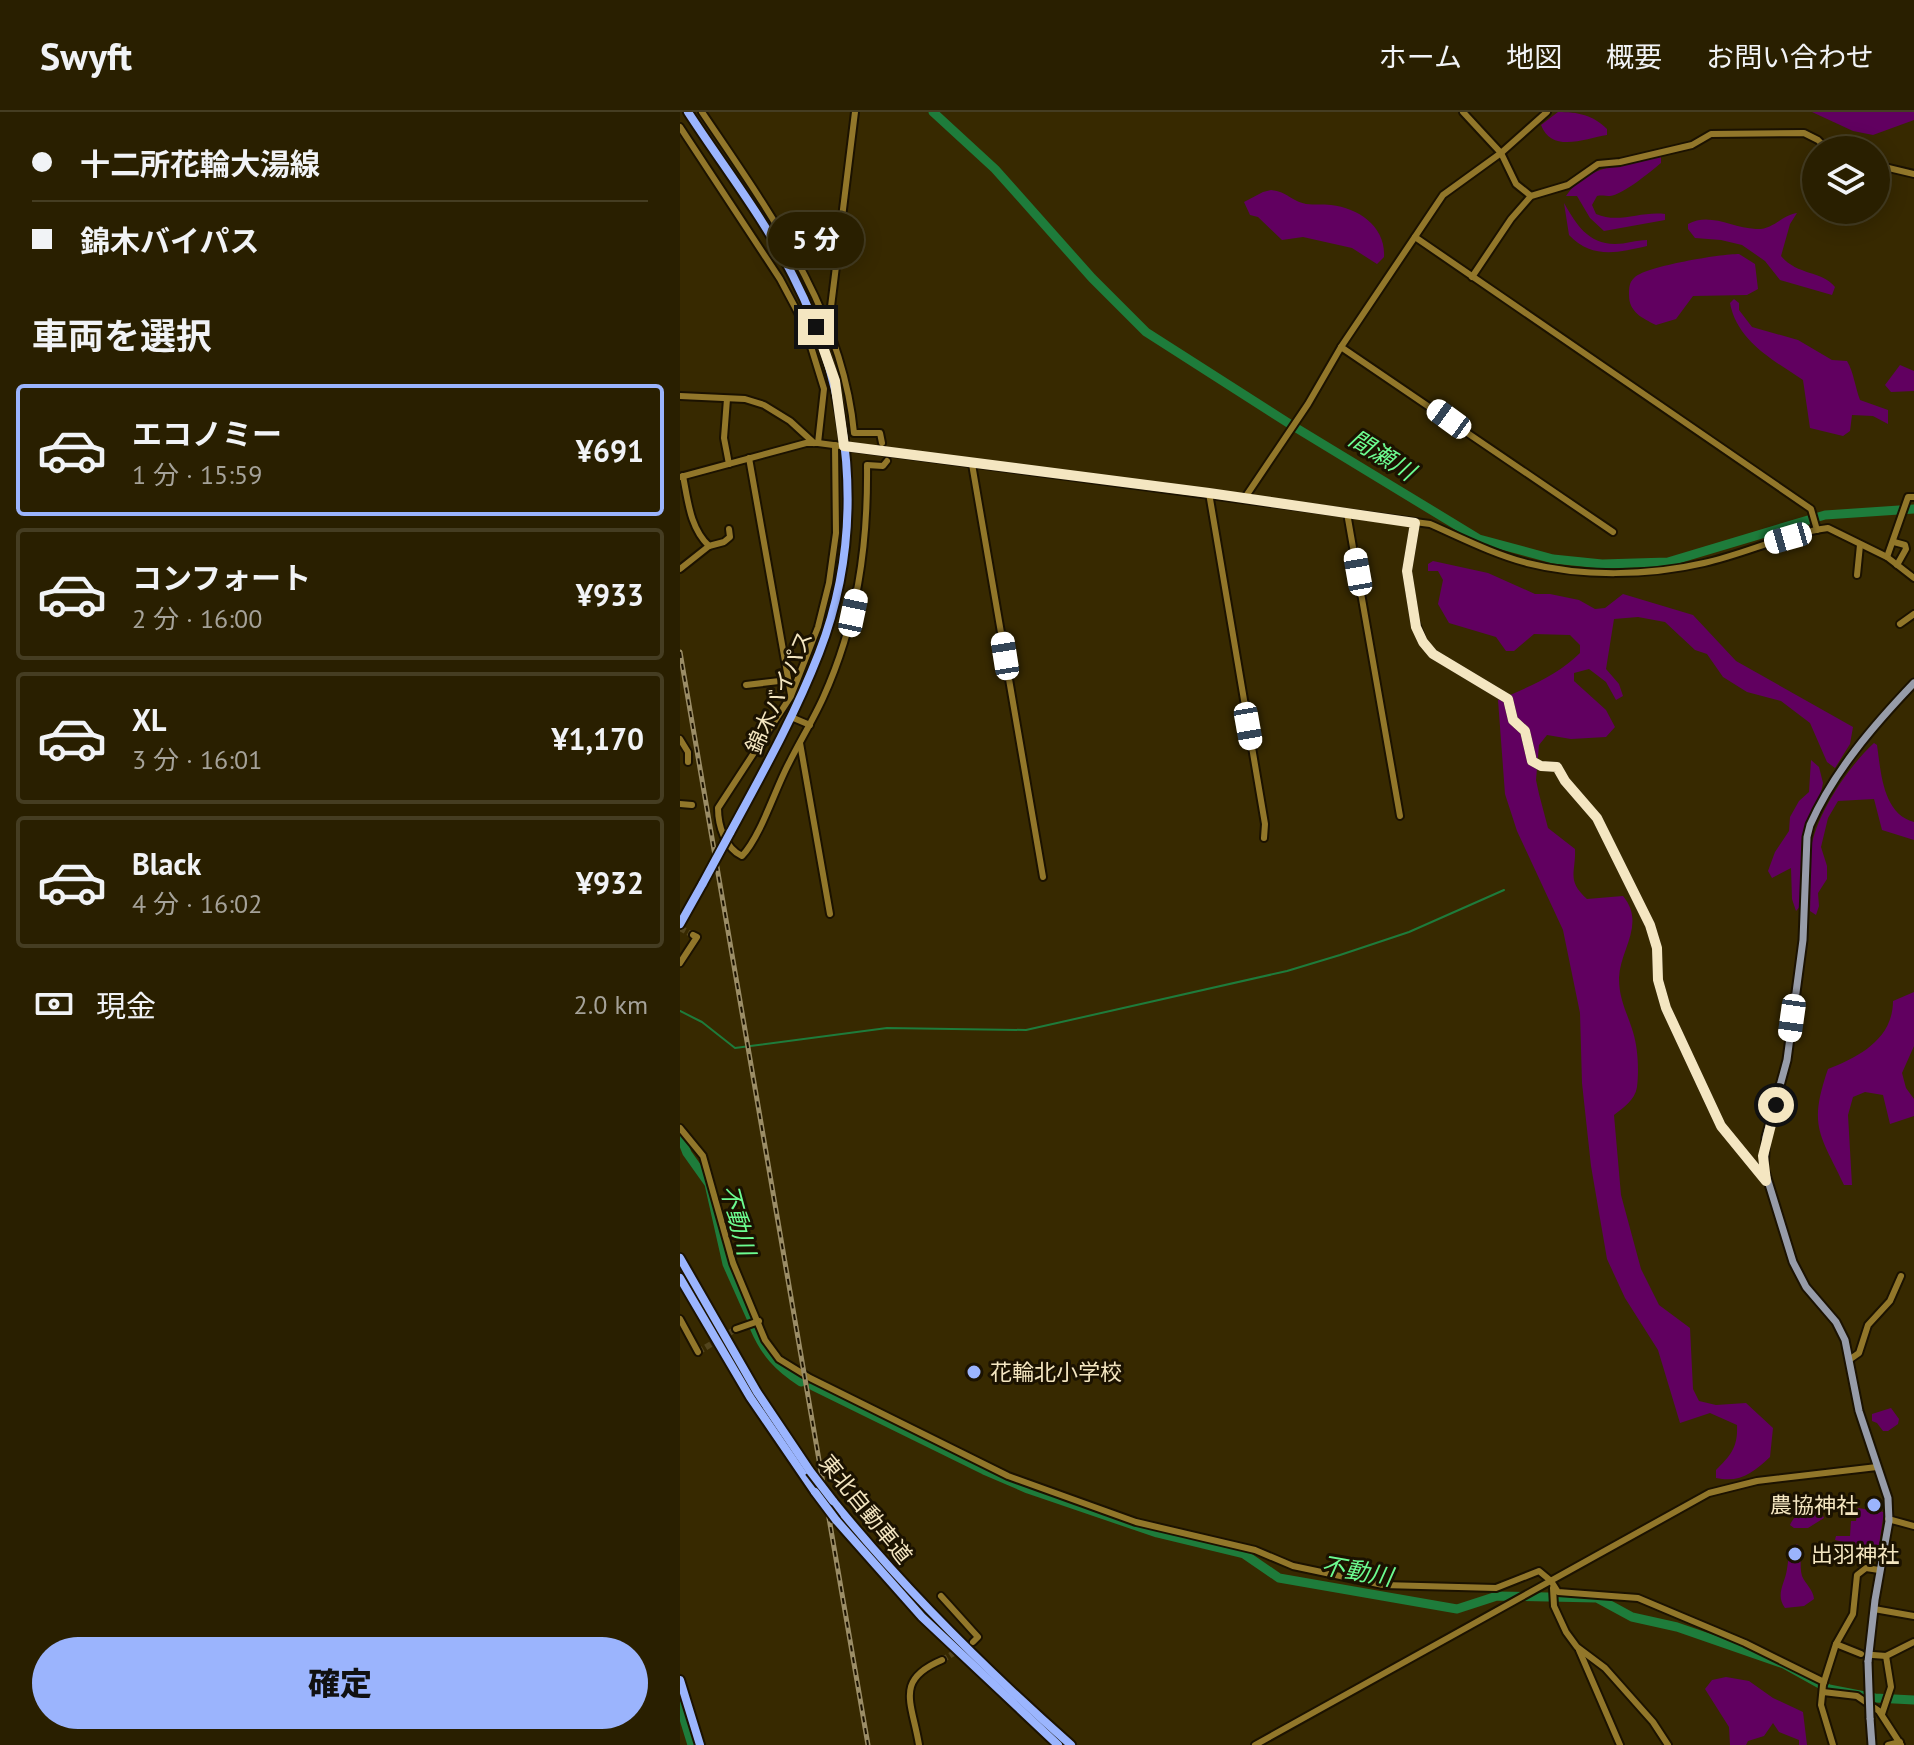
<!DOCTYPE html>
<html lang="ja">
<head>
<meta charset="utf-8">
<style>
  :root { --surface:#291f00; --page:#352c0f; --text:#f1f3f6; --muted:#a5a299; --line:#453d22; --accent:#9bb4fd }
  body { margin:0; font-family:"PT Sans","Noto Sans JP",sans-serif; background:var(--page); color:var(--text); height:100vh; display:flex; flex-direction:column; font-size:30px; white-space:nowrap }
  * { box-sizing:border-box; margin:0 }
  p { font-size:26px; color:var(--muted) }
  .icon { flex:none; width:44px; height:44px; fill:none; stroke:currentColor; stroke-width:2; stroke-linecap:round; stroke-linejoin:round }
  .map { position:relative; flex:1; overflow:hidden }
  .panel { display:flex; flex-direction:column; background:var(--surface); width:680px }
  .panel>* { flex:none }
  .hud { display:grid; align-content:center; height:176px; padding:0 32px; background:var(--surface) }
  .controls { position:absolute; left:1122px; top:24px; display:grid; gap:16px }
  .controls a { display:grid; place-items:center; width:88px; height:88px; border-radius:50%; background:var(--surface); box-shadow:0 4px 20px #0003,0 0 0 2px var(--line); font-size:40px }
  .end { position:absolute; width:36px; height:36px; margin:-18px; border:10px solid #f4e6c1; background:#111; box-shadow:0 0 0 4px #111 }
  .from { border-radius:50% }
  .bubble { position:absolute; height:56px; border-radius:28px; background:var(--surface); box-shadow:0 4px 20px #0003,0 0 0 2px var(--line); font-size:26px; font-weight:800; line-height:56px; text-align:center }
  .car { position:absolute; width:24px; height:48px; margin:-24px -12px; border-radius:10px; box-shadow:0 0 6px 2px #0007; background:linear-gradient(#fff 24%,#345 0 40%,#fff 0 76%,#345 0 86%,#fff 0) }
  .hud b { display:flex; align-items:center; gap:28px; height:76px; font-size:30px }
  .hud b+b { border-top:2px solid var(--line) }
  .hud i { width:20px; height:20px; background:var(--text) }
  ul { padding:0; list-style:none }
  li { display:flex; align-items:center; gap:24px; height:132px; margin:0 16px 12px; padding:0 16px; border:4px solid var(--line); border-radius:8px }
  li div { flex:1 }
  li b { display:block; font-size:30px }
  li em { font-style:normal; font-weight:800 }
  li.on { border-color:var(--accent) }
  li>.icon { width:72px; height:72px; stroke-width:1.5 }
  h2 { padding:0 32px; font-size:36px; line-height:96px }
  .pay { display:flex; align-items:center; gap:20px; height:88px; padding:0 32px; font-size:30px }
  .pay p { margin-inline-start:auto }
  .action { display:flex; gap:16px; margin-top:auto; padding:16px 32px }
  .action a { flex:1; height:92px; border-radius:48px; background:var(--accent); color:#111; font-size:32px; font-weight:800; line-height:92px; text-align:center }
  header { display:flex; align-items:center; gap:48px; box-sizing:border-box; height:112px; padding:0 40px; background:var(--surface); border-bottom:2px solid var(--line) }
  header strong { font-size:38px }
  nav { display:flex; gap:44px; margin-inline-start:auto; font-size:28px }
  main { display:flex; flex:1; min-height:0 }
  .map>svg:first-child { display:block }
  .green { fill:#610060 }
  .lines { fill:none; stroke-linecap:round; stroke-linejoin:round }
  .stream { stroke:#1e7c3b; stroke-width:2 }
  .river { stroke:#1e7c3b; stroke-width:9 }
  .minor-tunnel { stroke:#53451d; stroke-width:6; stroke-dasharray:6 3; stroke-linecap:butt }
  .minor-casing { stroke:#1b1200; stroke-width:10 }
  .major-casing { stroke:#1b1200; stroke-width:11 }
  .highway-casing { stroke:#1b1200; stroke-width:12 }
  .minor { stroke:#92772a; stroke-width:6 }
  .major { stroke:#979ca9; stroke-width:7 }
  .highway { stroke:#9bb5fe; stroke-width:8 }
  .rail-casing { stroke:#9b8d66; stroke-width:5 }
  .rail { stroke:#1b1200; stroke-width:2; stroke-dasharray:6; stroke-linecap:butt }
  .major-bridge-casing { stroke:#1b1200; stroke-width:11; stroke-linecap:butt }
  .highway-bridge-casing { stroke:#1b1200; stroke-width:12; stroke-linecap:butt }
  .major-bridge { stroke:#979ca9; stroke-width:7 }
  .highway-bridge { stroke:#9bb5fe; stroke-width:8 }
  .route { stroke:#f4e6c1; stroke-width:10 }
  .poi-dot { fill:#9bb4fd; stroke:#1b1200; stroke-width:3 }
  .labels { text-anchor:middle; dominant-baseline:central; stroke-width:6; stroke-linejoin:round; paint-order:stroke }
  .street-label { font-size:22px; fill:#f4e6c1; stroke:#1b1200 }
  .poi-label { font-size:22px; fill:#f4e6c1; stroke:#1b1200; text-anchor:start }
  .water-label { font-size:24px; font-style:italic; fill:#6cfc90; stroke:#1b1200 }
</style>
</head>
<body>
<header>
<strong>Swyft</strong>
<nav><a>ホーム</a><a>地図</a><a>概要</a><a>お問い合わせ</a></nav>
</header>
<main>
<section class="panel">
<div class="hud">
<b><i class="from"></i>十二所花輪大湯線</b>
<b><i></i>錦木バイパス</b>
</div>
<h2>車両を選択</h2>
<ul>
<li class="on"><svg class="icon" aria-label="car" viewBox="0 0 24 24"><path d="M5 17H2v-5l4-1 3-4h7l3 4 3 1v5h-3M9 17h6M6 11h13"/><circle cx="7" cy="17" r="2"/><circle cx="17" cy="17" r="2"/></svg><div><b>エコノミー</b><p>1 分 · 15:59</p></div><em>¥691</em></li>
<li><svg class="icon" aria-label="car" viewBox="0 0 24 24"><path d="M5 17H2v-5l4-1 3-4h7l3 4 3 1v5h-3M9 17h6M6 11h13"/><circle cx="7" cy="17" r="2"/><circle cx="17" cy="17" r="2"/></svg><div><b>コンフォート</b><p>2 分 · 16:00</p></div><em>¥933</em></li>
<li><svg class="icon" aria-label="car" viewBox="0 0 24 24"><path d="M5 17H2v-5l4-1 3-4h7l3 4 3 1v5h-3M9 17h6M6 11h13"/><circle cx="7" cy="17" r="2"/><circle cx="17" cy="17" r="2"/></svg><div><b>XL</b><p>3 分 · 16:01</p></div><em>¥1,170</em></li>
<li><svg class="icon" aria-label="car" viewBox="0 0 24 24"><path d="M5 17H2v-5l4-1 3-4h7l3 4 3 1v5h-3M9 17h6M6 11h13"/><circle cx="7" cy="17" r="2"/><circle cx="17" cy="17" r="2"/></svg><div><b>Black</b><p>4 分 · 16:02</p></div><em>¥932</em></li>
</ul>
<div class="pay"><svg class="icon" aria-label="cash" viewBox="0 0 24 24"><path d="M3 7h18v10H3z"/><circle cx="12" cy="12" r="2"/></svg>現金<p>2.0 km</p></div>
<div class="action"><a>確定</a></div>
</section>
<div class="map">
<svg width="1234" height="1633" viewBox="0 0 1234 1633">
  <rect width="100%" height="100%" fill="#372900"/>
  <g class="green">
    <path d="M878,0C898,0 913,3 927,17V23C906,26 872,42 861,13Z"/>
    <polygon points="1132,0 1234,0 1234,8 1193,23 1173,19"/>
    <path d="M977,44L981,45V51C970,60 944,82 930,84C926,84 921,83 917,84L912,93L916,102C939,112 960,99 985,102V108L924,119L910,106L897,84H886C907,53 944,53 977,44Z"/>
    <path d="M591,78C608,80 611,89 626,92C634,93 643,92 651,93C679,96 706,115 704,145L697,152L672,136L623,125L602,128L578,105L570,103L564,90L583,80Z"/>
    <path d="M884,91C896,112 908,132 935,132C946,132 956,128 967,128V134C937,141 912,147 889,123Z"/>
    <path d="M1117,101L1110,112L1101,144C1118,164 1141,158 1155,175L1152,183L1100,168L1085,149L1062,133L1041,128L1015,126L1008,117V112C1030,100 1052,116 1076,117C1093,118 1102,103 1117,101Z"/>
    <path d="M1059,142L1075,152L1078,177L1067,183L1013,184L996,207L976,213C962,206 949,200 949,183C949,176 949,170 955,165C968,154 1040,142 1059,142Z"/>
    <path d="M1054,187L1059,191V198L1072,215L1118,228L1152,248L1167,249C1174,261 1175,275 1180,288L1208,298V312L1193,304L1172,303L1170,319L1163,324L1130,316L1123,268C1093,248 1057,229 1050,191Z"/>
    <polygon points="1220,253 1234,259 1234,279 1211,280 1205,273"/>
    <path d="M753,449L808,461L855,482H870L899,488L915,497L925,496L943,482L1013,503L1056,549L1173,615L1170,632L1155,656L1147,650L1130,611L1101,589L1067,580L1043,565L1027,542L1015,538L985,510L958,505L934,507L926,557L939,572L943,584L936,588L926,570L909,557L894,561V569L926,598L935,615L926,625L891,627L867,623L859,633L856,668L859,682L868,716L895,737C896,761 886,768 907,787L943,784C966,812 940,837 939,866C939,888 947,900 953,920C958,936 959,958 957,975C955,988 943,996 934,1003L941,1083L961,1157L979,1193L1010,1216L1013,1277L1019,1289L1036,1293L1066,1291L1093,1316L1090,1345C1073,1361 1060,1371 1036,1366V1358C1051,1343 1058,1335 1057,1313L1030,1301L1000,1311L978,1238L945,1186L927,1147L911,1054L902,971L900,901L883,818L837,719L825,682L818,588C847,576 878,563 900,541V533L890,523L854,522L834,539H826L816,525L769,511L758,492L763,468L758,459H748V452Z"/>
    <path d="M1194,631L1197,633C1201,661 1203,702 1234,710V728L1202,718L1194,687L1158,689L1148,706L1141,735L1147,754V767L1138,781L1139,794L1136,803L1130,799C1131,779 1129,757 1131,737C1136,702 1169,654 1194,631Z"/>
    <polygon points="1131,648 1139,655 1143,671 1140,685 1125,711 1124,790 1116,799 1112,787 1111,756 1092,766 1088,759 1095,740 1109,719 1110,705 1119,689 1129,680"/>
    <path d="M1234,880V934L1222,961L1226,976L1234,987V1004L1210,1012L1203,983L1185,980L1173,985L1168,1003L1172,1073H1164C1140,1022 1128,1015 1148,957C1179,945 1213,927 1213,889Z"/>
    <polygon points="1211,1296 1219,1307 1218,1312 1208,1319 1203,1319 1197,1311 1192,1309 1192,1302"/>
    <polygon points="1178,1396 1204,1400 1197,1446 1171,1442 1173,1432 1155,1428 1156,1424 1170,1424 1171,1409 1176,1409"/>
    <path d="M1140,1398L1144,1406L1128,1416H1114L1110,1413C1116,1399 1126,1400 1140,1398Z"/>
    <path d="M1117,1432C1123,1443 1119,1453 1122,1464C1126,1473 1133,1477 1134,1487L1124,1494L1105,1496C1095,1482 1105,1472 1107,1457C1109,1446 1108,1440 1117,1432Z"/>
    <polygon points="1046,1565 1069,1569 1093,1586 1123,1600 1127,1633 1119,1633 1119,1628 1099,1620 1093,1611 1084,1624 1068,1629 1066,1633 1050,1633 1049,1615 1025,1577 1032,1568"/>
  </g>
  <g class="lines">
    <polyline class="stream" points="0,899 22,910 55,936 207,916 346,918 607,859 660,843 729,820 824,778"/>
    <g class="river">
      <polyline points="253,0 315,57 412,166 466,220 613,314 799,427 873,447 922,452 988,450 1145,403 1234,397"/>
      <polyline points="0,1023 7,1041 29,1072 47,1152 71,1206"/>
      <path d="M74,1215C85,1241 98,1255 121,1270"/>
      <polyline points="133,1274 304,1358 348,1377 477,1421 564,1442 599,1466 777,1497 817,1484 917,1486 952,1505 997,1515 1104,1552 1149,1577 1195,1586 1234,1588"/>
      <polyline points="0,1594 12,1633"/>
    </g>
    <g class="minor-tunnel">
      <polyline points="0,816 13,823"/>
      <polyline points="18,1240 56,1217"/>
      <polyline points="262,1548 293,1530"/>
    </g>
    <defs>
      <g id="minor">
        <path d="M22,0C88,98 163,200 174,321H200L202,331"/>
        <polyline points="783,0 821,41 836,72 851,84"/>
        <polyline points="0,15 100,167 124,212 144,277 138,331"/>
        <polyline points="1196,53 1234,62"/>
        <polyline points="735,125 1131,397 1137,418"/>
        <polyline points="792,165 831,107 851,84 888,73 918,52 940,50 1012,33 1031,22 1124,21 1138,28 1148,38"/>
        <polyline points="149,211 175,0"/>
        <polyline points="661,235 933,420"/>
        <polyline points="0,284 65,287 84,293 110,309 134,331"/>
        <polyline points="47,287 44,326 49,352"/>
        <path d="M155,333L156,421L149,471L138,515L111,584L38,696C38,714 45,736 62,744C81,724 95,677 109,651C120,629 133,608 143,586C177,511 188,435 187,353L203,354L207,349"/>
        <polyline points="69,346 111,583"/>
        <polyline points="292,352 363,765"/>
        <path d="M3,364C8,389 10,416 29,434L44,430L50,425L49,417"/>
        <path d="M0,365L126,331H138L750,412C782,426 813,442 847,451C902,465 968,464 1024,451C1065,442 1105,422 1148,416L1207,445L1234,466"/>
        <polyline points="529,381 585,712 584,726"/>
        <polyline points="564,387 628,292 661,235 763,83 821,41 867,0"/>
        <polyline points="667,401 720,704"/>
        <polyline points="735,411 727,459 735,509 743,530 753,542 828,587 833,608 845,619 852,649 861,654 877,655 885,669 917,706 970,813 977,836 978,868 986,896 1041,1014 1086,1069"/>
        <polyline points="1214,430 1225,433 1226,437 1217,453"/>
        <polyline points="1207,445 1228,385 1234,385"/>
        <polyline points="0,457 29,434"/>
        <polyline points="1177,463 1180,433"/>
        <polyline points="1220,512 1234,502"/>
        <polyline points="66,573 108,568"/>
        <polyline points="111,605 130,613"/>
        <polyline points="0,627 8,640 8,650"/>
        <polyline points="120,631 150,802"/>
        <polyline points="0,692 12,693"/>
        <polyline points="0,851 17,825 13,823"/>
        <polyline points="0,1016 23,1044 53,1151 85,1228 99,1247 130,1266 328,1364 456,1410 575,1438 613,1454 703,1473 816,1476 859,1459 871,1469 878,1480 958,1486 1065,1531 1144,1570"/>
        <polyline points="0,1207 18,1240"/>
        <polyline points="56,1217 79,1209"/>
        <polyline points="1169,1248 1179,1241 1188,1213 1210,1189 1221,1164"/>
        <polyline points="1208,1407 1234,1414"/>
        <polyline points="873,1476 874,1494 886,1520 897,1535 925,1556 973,1610 988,1633"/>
        <polyline points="261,1484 298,1525 293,1530"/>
        <polyline points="1194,1497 1234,1504"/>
        <polyline points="1156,1532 1181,1542"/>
        <polyline points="899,1538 940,1633"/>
        <polyline points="1193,1543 1206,1544 1234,1530"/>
        <polyline points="1143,1580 1177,1584 1199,1599 1221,1633"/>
        <polyline points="1202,1602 1211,1575 1206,1544"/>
        <path d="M239,1633C232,1590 214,1568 262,1548"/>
        <polyline points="575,1633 1029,1381 1077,1369 1197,1355"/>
        <polyline points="1153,1633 1141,1593 1143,1573 1156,1532 1173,1502 1177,1463 1186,1456 1199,1458"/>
        <polyline points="1208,1633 1220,1630"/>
      </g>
      <g id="major">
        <path d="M1188,1550L1195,1488L1209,1409L1208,1386L1179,1299L1165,1228L1156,1210L1126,1175L1113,1150L1084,1056L1086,1025L1107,948L1123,828L1127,725L1130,713C1154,659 1194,613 1234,571"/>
        <polyline points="1190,1606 1192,1633"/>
      </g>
      <g id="highway">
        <path d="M8,0C43,54 84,106 113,164C172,279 187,418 139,541C115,603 82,662 50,721"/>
        <polyline points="0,812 23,771"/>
        <polyline points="0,1146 77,1280 130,1359"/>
        <polyline points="0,1166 70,1285 135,1380"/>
        <path d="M153,1389C225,1478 305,1557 391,1633"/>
        <polyline points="156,1408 242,1505 378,1633"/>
        <polyline points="0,1568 20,1633"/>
      </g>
    </defs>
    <use href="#minor" class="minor-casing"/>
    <use href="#major" class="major-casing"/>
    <use href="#highway" class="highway-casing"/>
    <use href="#minor" class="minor"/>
    <use href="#major" class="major"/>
    <use href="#highway" class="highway"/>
    <defs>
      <polyline id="rail" points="0,540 188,1633"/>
    </defs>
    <use href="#rail" class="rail-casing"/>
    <use href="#rail" class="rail"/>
    <defs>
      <polyline id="major-bridge" points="1188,1550 1190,1606"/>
      <g id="highway-bridge">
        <polyline points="23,771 50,721"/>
        <polyline points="130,1359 153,1389"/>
        <polyline points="135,1380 156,1408"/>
      </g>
    </defs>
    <use href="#major-bridge" class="major-bridge-casing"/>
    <use href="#highway-bridge" class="highway-bridge-casing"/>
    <use href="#major-bridge" class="major-bridge"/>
    <use href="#highway-bridge" class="highway-bridge"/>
  </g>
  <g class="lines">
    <polyline class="route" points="136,215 155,269 164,334 529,381 735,411 727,459 736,515 743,530 753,542 828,587 833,608 845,619 852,649 861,654 877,655 885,669 917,706 970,813 977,836 978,868 986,896 1041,1014 1086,1069 1083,1044 1096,993"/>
  </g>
  <g class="poi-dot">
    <circle cx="294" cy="1260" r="8"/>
    <circle cx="1194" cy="1393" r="8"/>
    <circle cx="1115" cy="1442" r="8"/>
  </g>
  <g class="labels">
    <g class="street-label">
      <text transform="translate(99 580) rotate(-66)">錦木バイパス</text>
      <text transform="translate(186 1397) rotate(51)">東北自動車道</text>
    </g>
    <g class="poi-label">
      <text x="310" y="1260">花輪北小学校</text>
      <text x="1178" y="1393" text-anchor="end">農協神社</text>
      <text x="1131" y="1442">出羽神社</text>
    </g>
    <g class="water-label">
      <text transform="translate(702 343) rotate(32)">間瀬川</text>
      <text transform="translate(58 1108) rotate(75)">不動川</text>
      <text transform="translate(677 1459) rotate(10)">不動川</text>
    </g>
  </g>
</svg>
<div class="controls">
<a><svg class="icon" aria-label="layers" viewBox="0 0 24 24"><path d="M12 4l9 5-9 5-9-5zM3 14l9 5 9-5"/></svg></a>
</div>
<i class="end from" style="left:1096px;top:993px"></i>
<i class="end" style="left:136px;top:215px"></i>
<div class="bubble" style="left:88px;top:100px;width:96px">5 分</div>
<i class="car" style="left:769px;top:307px;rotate:306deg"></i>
<i class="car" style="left:1108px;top:426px;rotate:254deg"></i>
<i class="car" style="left:678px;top:460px;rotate:350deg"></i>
<i class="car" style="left:173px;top:501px;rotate:12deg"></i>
<i class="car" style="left:325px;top:544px;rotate:351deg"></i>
<i class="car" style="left:568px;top:614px;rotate:170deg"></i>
<i class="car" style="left:1112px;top:906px;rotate:188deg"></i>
</div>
</main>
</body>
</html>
